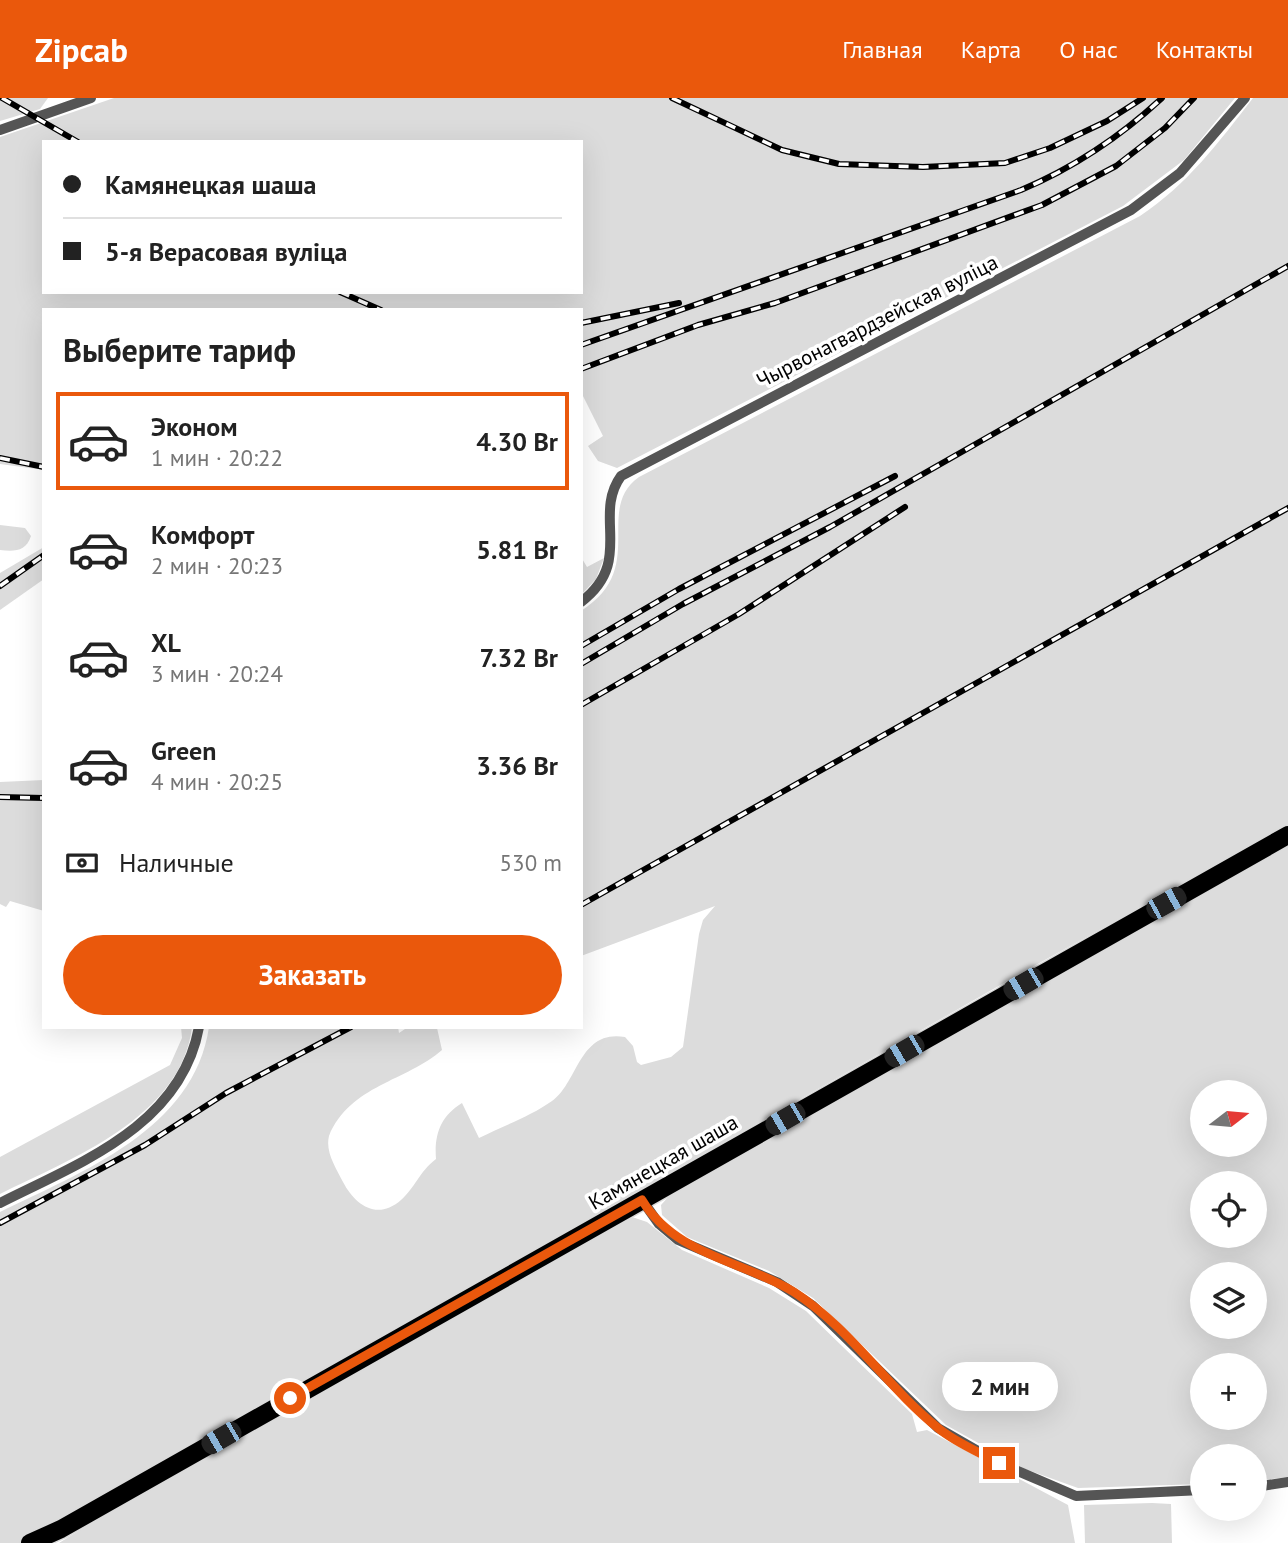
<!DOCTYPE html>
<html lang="ru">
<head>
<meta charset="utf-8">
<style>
  :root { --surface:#fff; --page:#f2f2f2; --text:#222; --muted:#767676; --line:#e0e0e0; --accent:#ea580c }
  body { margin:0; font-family:"PT Sans",sans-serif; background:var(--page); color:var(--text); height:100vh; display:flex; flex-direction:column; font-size:26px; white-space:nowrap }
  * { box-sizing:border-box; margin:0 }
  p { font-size:23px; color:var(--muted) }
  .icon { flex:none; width:38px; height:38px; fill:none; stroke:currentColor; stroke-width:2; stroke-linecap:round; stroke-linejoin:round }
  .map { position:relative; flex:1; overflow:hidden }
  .drawer { position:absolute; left:42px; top:210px; width:541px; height:721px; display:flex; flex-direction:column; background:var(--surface); border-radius:0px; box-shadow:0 7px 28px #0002 }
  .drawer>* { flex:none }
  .banner { position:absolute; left:42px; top:42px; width:541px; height:154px; border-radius:0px; box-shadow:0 7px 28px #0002; display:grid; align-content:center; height:154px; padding:0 21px; background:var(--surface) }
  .needle { width:46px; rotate:74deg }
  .fabs { position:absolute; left:1190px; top:982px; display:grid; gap:14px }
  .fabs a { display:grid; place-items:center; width:77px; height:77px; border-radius:50%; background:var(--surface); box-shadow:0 7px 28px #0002; font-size:35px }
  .end { position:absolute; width:32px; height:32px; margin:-16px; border:9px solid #ea580c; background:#fff; box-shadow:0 0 0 4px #fff }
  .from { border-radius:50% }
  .bubble { position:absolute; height:49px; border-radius:24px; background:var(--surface); box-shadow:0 7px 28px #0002; font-size:23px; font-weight:800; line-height:49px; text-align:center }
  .car { position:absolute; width:21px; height:42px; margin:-21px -10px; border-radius:9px; box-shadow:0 0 5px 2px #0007; background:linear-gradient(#222 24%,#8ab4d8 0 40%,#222 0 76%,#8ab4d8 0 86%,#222 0) }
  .banner b { display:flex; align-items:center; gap:24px; height:66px; font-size:26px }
  .banner b+b { border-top:2px solid var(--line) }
  .banner i { width:18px; height:18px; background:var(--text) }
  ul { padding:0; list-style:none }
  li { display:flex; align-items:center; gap:21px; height:98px; margin:0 14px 10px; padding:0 7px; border:4px solid transparent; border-radius:0px }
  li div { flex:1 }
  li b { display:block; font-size:26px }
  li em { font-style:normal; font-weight:800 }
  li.selected { border-color:var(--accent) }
  li>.icon { width:63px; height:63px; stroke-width:1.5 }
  h2 { padding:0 21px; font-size:32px; line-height:84px }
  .pay { display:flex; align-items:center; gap:18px; height:77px; padding:0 21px; font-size:26px }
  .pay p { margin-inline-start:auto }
  .action { display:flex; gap:14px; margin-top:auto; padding:14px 21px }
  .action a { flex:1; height:80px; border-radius:42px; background:var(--accent); color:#fff; font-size:28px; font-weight:800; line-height:80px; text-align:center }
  header { display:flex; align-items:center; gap:42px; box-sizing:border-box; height:98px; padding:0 35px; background:var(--accent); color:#fff }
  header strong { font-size:33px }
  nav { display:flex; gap:38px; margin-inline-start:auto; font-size:24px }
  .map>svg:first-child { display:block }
  .green { fill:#dcdcdc; fill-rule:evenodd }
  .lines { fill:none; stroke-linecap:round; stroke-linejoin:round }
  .primary-casing { stroke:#dbdbdb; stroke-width:21 }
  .minor { stroke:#555; stroke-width:10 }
  .primary { stroke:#000; stroke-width:18 }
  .rail-casing { stroke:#000; stroke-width:6 }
  .rail { stroke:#fff; stroke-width:3.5; stroke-dasharray:10; stroke-linecap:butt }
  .route { stroke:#ea580c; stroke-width:9 }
  .labels { text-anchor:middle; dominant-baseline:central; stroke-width:7; stroke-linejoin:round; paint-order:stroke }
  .street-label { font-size:21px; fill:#000; stroke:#fff }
</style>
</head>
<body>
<header>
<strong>Zipcab</strong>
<nav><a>Главная</a><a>Карта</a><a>О нас</a><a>Контакты</a></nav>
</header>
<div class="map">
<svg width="1288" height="1445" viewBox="0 0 1288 1445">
  <rect width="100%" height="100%" fill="#fff"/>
  <g class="green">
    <polygon points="0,0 48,0 40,11 0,23"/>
    <path d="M114,0H1235L1184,62L1123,108L617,370L598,363L588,348L603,338L581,294V212H44V372L0,366V39ZM44,44H581V194H44Z"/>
    <path d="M1253,0H1288V728L1034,868L20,1445H0V1114C81,1074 194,1032 209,929H398L399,935L408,929L437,930L442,952C407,983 350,987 329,1038C325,1054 336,1070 343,1084C355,1107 377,1123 401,1102C415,1090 419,1074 436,1061C434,1036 441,1018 462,1005L479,1040C503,1028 531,1018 552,1003C578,985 579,931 625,939L633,948L637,964L641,967L671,959L683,949L699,836L703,822L715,808L581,858V513C649,470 593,412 639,379L1140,118C1187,87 1219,44 1253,0Z"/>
    <path d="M0,427L25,430L31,438C26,453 15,454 0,452Z"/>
    <polygon points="44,449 44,481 0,512 0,475"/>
    <polygon points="581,459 587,469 604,460 596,481 581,497"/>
    <polygon points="44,682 44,813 10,803 6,809 0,806 0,684"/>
    <path d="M1288,746V1379L1255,1383V1358H1202V1386L1078,1390L1025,1371L946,1327L813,1200L769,1173L687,1139L662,1117L661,1107L670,1097ZM1202,994H1255V1046H1202ZM1202,1085H1255V1138H1202ZM1202,1176H1255V1228H1202ZM1202,1267H1255V1320H1202Z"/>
    <path d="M181,929H192C181,1020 70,1061 0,1096V1059L170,967L182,940Z"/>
    <polygon points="632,1119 647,1124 682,1152 769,1190 806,1213 912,1316 917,1334 927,1332 1068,1407 1075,1445 59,1445 146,1391"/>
    <polygon points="1152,1405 1171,1406 1172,1445 1085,1445 1084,1407"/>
  </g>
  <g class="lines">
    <defs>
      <polyline id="primary" points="30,1445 61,1431 1288,737"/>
    </defs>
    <use href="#primary" class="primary-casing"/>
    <g class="minor">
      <polyline points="0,32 91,0"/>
      <path d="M581,504C635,463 592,418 621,378L1131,112L1180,75L1245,0"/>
      <polyline points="642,1102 659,1126 678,1142 777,1184 813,1208 938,1330 999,1365 1076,1398 1202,1392"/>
      <path d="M0,1105C79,1065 181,1028 199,929"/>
      <polyline points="1255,1389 1288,1384"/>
    </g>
    <use href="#primary" class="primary"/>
    <defs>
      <g id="rail">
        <polyline points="2,0 78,44"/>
        <polyline points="672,0 782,52 839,66 923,69 1005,65 1050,50 1107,23 1143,0"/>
        <polyline points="340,194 381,212"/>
        <polyline points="581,225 679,205"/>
        <path d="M581,247L1021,92C1073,70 1120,39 1162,0"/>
        <polyline points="581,271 698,227 775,205 1042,107 1116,68 1165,30 1194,0"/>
        <polyline points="0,360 44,369"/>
        <polyline points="0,488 44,457"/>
        <polyline points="581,548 679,491 895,378"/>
        <polyline points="581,566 683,506 830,429 1288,168"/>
        <polyline points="581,607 739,516 905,409"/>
        <polyline points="0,699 44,700"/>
        <polyline points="581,807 1288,410"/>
        <polyline points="0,1125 145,1047 226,995 351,929"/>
      </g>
    </defs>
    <use href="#rail" class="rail-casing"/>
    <use href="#rail" class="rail"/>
  </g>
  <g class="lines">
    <path class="route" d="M290,1300L642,1102C676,1158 742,1162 794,1194C850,1230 887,1289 938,1330C956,1345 979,1354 999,1365"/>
  </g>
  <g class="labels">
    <g class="street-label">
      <text transform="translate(877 223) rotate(-27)">Чырвонагвардзейская вуліца</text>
      <text transform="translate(663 1064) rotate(-30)">Камянецкая шаша</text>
    </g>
  </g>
</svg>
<div class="fabs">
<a><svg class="needle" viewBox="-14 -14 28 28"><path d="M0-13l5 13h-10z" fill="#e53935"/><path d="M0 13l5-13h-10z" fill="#767676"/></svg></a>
<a><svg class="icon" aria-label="locate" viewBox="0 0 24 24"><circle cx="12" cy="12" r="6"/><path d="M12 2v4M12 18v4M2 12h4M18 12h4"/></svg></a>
<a><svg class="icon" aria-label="layers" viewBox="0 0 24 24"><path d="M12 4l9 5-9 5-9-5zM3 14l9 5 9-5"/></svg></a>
<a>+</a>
<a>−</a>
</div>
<i class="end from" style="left:290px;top:1300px"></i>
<i class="end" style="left:999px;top:1365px"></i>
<div class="bubble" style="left:942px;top:1264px;width:116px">2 мин</div>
<i class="car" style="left:1166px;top:805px;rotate:61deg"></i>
<i class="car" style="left:1023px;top:886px;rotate:240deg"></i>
<i class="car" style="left:904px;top:953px;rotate:240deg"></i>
<i class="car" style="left:785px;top:1021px;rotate:240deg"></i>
<i class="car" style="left:221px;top:1340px;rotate:240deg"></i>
<div class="banner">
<b><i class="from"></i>Камянецкая шаша</b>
<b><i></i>5-я Верасовая вуліца</b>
</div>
<section class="drawer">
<h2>Выберите тариф</h2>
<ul>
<li class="selected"><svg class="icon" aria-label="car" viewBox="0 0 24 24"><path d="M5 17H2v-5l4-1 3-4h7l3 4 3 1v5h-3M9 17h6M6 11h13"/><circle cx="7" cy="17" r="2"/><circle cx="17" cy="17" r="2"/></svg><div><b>Эконом</b><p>1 мин · 20:22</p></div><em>4.30 Br</em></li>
<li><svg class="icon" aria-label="car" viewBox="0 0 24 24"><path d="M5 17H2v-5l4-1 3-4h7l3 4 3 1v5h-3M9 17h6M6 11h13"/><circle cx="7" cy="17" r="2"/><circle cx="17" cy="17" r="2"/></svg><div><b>Комфорт</b><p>2 мин · 20:23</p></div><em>5.81 Br</em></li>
<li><svg class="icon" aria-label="car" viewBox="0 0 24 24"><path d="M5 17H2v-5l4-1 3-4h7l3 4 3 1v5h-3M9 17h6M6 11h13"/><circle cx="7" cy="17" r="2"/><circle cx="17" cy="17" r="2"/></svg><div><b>XL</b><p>3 мин · 20:24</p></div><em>7.32 Br</em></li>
<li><svg class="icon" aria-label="car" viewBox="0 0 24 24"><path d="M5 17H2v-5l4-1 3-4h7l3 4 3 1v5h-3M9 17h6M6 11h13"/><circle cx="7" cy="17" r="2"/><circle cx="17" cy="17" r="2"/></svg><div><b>Green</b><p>4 мин · 20:25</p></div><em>3.36 Br</em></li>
</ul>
<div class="pay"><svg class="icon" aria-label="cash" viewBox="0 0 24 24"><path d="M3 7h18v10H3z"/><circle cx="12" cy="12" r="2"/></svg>Наличные<p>530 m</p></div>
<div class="action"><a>Заказать</a></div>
</section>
</div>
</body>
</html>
